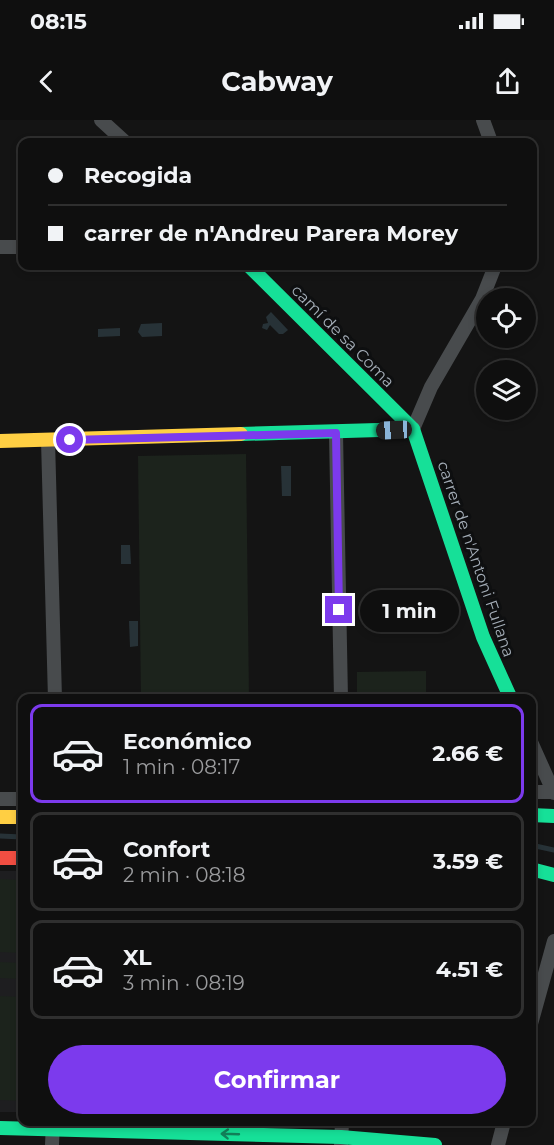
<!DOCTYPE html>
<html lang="es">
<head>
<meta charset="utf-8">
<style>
  :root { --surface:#0f0f0f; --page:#181818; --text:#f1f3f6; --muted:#9b9c9e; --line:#2f2f2f; --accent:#7c3aed }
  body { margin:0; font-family:Montserrat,sans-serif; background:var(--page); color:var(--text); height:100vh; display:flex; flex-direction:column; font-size:22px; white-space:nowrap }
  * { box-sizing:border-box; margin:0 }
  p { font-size:20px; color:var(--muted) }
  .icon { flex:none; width:33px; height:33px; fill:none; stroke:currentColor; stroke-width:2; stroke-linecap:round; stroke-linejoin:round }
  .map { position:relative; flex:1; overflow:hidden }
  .panel { position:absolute; left:18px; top:574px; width:518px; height:432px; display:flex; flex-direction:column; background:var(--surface); border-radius:12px; box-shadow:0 3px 9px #0003,0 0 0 2px var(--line) }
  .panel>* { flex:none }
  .hud { position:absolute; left:18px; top:18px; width:519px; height:132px; border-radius:12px; box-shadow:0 3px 9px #0003,0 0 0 2px var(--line); display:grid; align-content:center; height:132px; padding:0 30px; background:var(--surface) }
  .fabs { position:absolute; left:476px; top:168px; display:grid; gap:12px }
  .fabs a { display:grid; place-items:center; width:60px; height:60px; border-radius:50%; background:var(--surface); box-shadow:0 3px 9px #0003,0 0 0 2px var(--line); font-size:30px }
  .end { position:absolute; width:27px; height:27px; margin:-14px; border:8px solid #7c3aed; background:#fff; box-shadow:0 0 0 3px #fff }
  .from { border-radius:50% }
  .bubble { position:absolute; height:42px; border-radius:21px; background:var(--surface); box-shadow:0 3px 9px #0003,0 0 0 2px var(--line); font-size:20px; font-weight:700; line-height:42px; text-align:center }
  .car { position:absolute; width:18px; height:36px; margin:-18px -9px; border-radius:8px; box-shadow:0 0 4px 2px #0007; background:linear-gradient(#222 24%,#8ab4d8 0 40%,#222 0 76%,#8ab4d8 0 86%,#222 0) }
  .hud b { display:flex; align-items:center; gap:21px; height:57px; font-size:22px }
  .hud b+b { border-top:2px solid var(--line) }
  .hud i { width:15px; height:15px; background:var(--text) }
  ul { padding:10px 0 0; list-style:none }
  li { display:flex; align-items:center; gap:18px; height:99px; margin:0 12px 9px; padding:0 18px; border:3px solid var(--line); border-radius:12px }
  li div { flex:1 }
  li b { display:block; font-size:22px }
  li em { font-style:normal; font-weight:700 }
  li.selected { border-color:var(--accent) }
  li>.icon { width:54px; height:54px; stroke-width:1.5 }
  .action { display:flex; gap:12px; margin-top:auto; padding:12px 30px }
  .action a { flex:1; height:69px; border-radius:36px; background:var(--accent); color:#fff; font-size:24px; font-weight:700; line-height:69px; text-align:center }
  .status { display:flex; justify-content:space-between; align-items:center; height:42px; padding:0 30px; background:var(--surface); direction:ltr }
  .status svg { height:16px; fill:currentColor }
  header { display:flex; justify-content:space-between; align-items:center; height:78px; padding:0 30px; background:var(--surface); font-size:27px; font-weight:700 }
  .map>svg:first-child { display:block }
  .built { fill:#1e1e20 }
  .green { fill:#1c231c }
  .water { fill:#273237 }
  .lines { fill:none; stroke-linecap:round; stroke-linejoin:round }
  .stream { stroke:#273237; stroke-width:5 }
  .street { stroke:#484b4d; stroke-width:14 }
  .fast { stroke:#16e098; stroke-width:14 }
  .slow { stroke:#ffcf43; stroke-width:14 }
  .jam { stroke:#f24e42; stroke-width:14 }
  .oneway { stroke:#12825b }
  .route { stroke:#7c3aed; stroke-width:8 }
  .labels { text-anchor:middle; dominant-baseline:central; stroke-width:6; stroke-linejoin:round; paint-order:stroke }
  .street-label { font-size:16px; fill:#a4adb7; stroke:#0e0f10 }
</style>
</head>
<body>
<div class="status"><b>08:15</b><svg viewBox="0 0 49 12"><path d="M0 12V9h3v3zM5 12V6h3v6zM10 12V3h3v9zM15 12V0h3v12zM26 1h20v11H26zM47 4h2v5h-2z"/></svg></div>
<header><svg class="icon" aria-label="back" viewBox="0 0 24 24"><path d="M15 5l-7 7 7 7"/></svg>Cabway<svg class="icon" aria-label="share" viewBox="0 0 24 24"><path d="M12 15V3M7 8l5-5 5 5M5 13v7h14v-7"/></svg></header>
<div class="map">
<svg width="554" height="1025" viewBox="0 0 554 1025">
  <rect width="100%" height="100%" fill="#141414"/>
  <rect class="built" x="0" y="751" width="22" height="241"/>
  <g class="green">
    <polygon points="246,334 249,579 141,579 138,336"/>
    <polygon points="426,551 426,579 357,579 357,552"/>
    <polygon points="0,759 22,760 22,833 0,832"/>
    <polygon points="0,842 22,843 22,859 0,858"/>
    <polygon points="0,876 22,877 22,981 0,980"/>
  </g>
  <g class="water">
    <polygon points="271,192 288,210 283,214 279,214 270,205 267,210 262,208 263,204 268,203 266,197"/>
    <polygon points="162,203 162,216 142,217 138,212 141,204"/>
    <polygon points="120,208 120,216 98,217 98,209"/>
    <polygon points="291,346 291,376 282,376 281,346"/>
    <polygon points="121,425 130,425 131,444 121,444"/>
    <polygon points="129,501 138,501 138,526 130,527"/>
  </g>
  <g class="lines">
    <g class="stream">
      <polyline points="0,716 22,717"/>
      <polyline points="531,725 554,730"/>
    </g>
    <g class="street">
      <polyline points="101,0 125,22"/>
      <polyline points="483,0 491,22"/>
      <polyline points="0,127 22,127"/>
      <polyline points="413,309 431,267 482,179 495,146"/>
      <polyline points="336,313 341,579"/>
      <polyline points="48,320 55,579"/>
      <polyline points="531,622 554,673"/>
      <polyline points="531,672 554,672"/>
      <polyline points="0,679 22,679"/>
      <polyline points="531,904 554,821"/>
      <polyline points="52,1025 53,1002"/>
      <polyline points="341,1025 342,1002"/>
      <polyline points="498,1025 504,1002"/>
    </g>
    <g class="fast">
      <polyline points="249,146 413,309 483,517 511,579"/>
      <polyline points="241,314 413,309"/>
      <polyline points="531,695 554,696"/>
      <polyline points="531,749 554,755"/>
      <polyline points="0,1008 341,1017 435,1025"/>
    </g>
    <g class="slow">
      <polyline points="0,321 241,314"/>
      <polyline points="0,697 22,697"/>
    </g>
    <polyline class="jam" points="0,738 22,738"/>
  </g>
  <defs><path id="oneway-shaft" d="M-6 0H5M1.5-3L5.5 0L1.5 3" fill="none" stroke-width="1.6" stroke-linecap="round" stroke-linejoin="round" transform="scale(1.5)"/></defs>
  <use class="oneway" href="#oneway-shaft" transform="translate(230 1014) rotate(-178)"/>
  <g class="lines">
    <polyline class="route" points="70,320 336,313 339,490"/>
  </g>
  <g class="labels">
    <g class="street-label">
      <text transform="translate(343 216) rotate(45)">camí de sa Coma</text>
      <text transform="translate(476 439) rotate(71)">carrer de n'Antoni Fullana</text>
    </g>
  </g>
</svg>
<div class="fabs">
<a><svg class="icon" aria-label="locate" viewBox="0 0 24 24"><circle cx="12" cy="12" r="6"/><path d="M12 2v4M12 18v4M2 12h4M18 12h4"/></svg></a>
<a><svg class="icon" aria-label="layers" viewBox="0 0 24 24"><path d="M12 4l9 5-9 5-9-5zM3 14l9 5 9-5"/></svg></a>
</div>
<i class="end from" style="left:70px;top:320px"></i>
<i class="end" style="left:339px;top:490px"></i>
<div class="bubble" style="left:360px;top:470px;width:99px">1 min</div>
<i class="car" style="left:394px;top:310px;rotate:267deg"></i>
<div class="hud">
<b><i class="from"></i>Recogida</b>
<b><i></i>carrer de n'Andreu Parera Morey</b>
</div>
<section class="panel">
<ul>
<li class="selected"><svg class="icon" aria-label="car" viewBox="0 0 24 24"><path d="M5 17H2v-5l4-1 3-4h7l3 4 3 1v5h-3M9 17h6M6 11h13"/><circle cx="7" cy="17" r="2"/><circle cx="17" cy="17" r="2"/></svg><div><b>Económico</b><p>1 min · 08:17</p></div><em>2.66 €</em></li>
<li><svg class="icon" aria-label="car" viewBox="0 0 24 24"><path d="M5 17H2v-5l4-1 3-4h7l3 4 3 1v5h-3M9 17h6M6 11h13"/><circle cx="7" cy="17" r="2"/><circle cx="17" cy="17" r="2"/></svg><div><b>Confort</b><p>2 min · 08:18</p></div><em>3.59 €</em></li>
<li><svg class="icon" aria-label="car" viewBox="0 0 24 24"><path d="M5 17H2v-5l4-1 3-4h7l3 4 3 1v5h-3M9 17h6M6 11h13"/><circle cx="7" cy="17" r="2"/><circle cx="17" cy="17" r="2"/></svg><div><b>XL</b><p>3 min · 08:19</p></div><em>4.51 €</em></li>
</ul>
<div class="action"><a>Confirmar</a></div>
</section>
</div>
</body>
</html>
